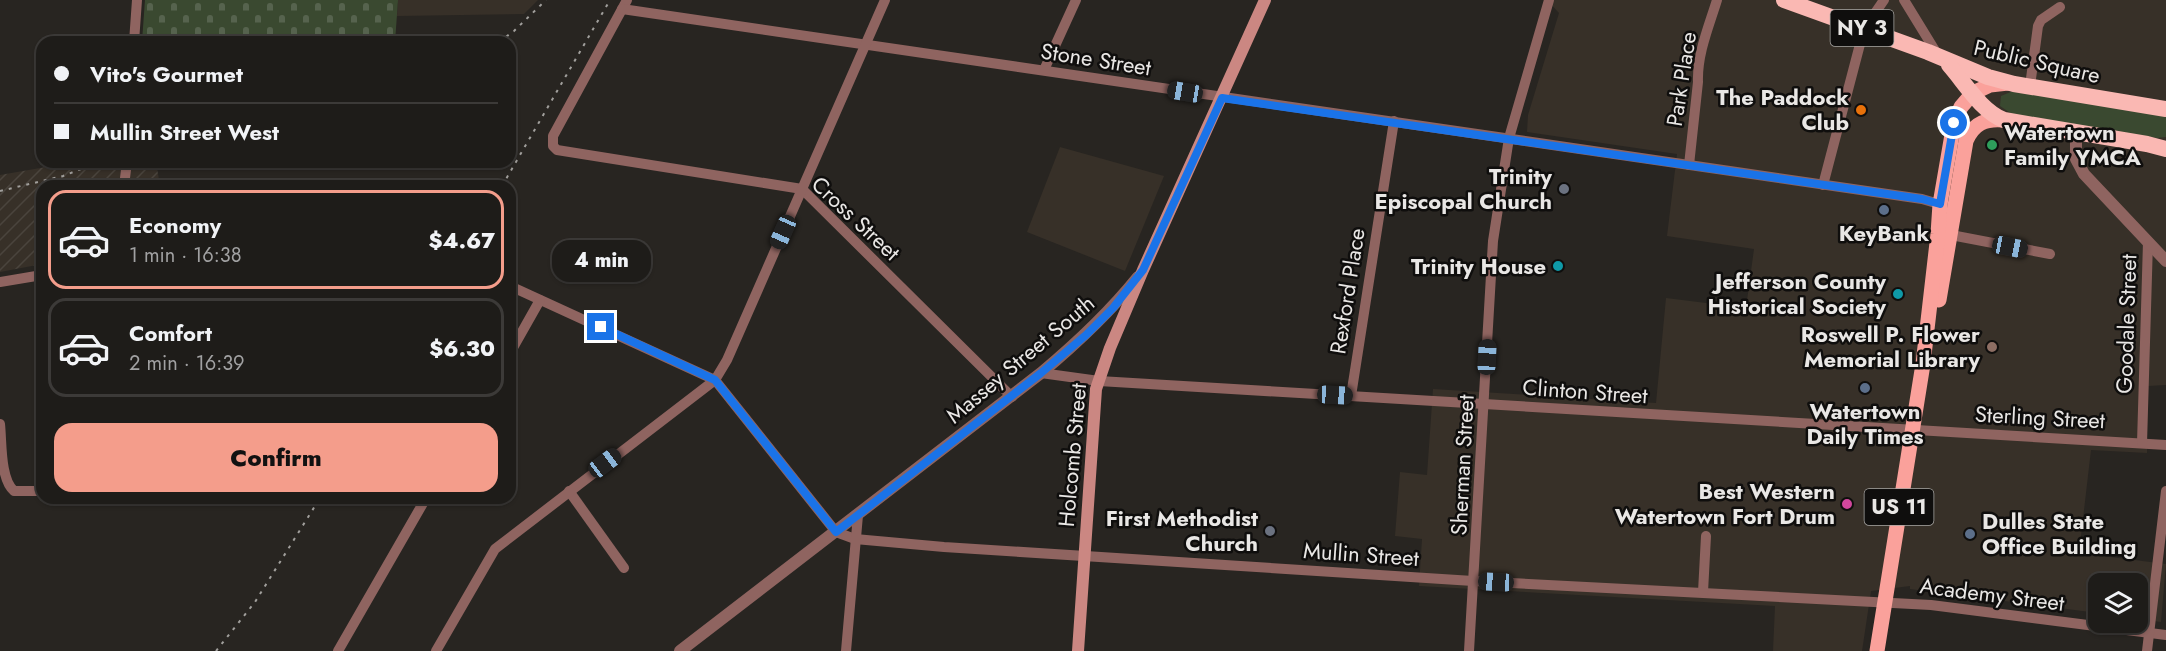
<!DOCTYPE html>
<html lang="en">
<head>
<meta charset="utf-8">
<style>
  :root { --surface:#1e1c19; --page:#262522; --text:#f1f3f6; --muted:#a1a1a2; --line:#3c3a38; --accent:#f49d8b }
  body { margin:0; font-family:Jost,sans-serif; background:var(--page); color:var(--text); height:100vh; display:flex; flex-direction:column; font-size:22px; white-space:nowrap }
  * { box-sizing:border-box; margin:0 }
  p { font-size:20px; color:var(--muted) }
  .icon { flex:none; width:33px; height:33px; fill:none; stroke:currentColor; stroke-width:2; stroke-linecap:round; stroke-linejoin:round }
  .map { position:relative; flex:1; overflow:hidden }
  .panel { position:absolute; left:36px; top:180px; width:480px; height:324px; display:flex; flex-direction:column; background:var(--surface); border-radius:18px; box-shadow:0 2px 4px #0004,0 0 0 2px var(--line) }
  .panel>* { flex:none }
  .top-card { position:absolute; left:36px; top:36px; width:480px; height:132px; border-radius:18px; box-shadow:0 2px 4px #0004,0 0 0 2px var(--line); display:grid; align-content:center; height:132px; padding:0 18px; background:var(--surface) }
  .buttons { position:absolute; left:2088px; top:573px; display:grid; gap:12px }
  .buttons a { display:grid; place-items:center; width:60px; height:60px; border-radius:12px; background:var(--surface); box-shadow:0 2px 4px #0004,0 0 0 2px var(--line); font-size:30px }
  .end { position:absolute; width:27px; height:27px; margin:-14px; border:8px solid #1a73e8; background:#fff; box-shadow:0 0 0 3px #fff }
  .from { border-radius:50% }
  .bubble { position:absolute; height:42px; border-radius:18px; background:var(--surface); box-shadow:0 2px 4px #0004,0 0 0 2px var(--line); font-size:20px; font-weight:800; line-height:42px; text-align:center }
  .car { position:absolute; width:18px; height:36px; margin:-18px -9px; border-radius:8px; box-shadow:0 0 4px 2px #0007; background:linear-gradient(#222 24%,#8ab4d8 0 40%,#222 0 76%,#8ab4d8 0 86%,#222 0) }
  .top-card b { display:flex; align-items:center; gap:21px; height:57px; font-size:22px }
  .top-card b+b { border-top:2px solid var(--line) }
  .top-card i { width:15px; height:15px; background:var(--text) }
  ul { padding:10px 0 0; list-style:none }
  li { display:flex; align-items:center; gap:18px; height:99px; margin:0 12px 9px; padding:0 6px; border:3px solid var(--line); border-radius:18px }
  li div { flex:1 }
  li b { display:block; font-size:22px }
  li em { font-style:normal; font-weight:800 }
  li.current { border-color:var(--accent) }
  li>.icon { width:54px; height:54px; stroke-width:1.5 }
  .primary-button { display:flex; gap:12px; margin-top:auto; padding:12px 18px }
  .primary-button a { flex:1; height:69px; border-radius:18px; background:var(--accent); color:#111; font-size:24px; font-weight:800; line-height:69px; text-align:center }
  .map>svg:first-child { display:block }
  .built { fill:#373028 }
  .industrial { fill:url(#industrial-furrows) }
  .cemetery { fill:url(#cemetery-stones) }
  .green { fill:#3a4930 }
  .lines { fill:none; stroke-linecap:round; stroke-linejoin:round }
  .minor { stroke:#8f6460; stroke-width:10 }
  .tertiary { stroke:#8f6460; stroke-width:12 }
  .secondary { stroke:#cb8782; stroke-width:12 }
  .primary { stroke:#faa19b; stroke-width:15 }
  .trunk { stroke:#fab8b3; stroke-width:16 }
  .rail { stroke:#a19f9c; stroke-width:2; stroke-dasharray:3 6; stroke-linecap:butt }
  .route { stroke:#1a73e8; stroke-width:8 }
  .food-dot { fill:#e8710a; stroke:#0f0e0d; stroke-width:2 }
  .leisure-dot { fill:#2e9e5b; stroke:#0f0e0d; stroke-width:2 }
  .worship-dot { fill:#6b7280; stroke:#0f0e0d; stroke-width:2 }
  .service-dot { fill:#5c6f8a; stroke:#0f0e0d; stroke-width:2 }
  .culture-dot { fill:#0f9aa8; stroke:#0f0e0d; stroke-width:2 }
  .education-dot { fill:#8d6e63; stroke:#0f0e0d; stroke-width:2 }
  .hotel-dot { fill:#d1479c; stroke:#0f0e0d; stroke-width:2 }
  .labels { text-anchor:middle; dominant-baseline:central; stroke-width:5; stroke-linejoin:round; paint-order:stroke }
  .shield { fill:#0f0e0d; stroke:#a8a6a4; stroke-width:1.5 }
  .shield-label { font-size:21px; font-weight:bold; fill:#e9e7e5 }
  .street-label { font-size:22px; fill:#e9e7e5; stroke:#0f0e0d }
  .poi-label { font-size:22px; font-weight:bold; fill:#e9e7e5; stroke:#0f0e0d; text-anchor:end }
</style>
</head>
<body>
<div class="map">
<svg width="2166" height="651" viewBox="0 0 2166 651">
  <defs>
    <pattern id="industrial-furrows" width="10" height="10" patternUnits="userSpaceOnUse" patternTransform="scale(1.5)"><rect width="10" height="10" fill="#373028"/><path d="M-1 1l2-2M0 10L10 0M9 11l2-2" fill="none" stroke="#4a443d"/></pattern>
    <pattern id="cemetery-stones" width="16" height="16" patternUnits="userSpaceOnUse" patternTransform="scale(1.5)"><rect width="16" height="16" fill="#3a4930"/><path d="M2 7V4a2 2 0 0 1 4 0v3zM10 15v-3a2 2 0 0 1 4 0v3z" fill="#56634e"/></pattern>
  </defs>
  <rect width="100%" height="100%" fill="#282521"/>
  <g class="built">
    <polygon points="398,0 538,0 524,14 397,16"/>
    <polygon points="1547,0 2166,0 2166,385 2148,386 2147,453 2091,450 2079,553 2166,564 2161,622 2138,619 2138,584 2098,584 2098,613 1910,589 1910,586 1871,591 1862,651 1773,651 1775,606 1419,586 1422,539 1395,536 1400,472 1427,475 1433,389 1656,403 1666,298 1746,308 1754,249 1667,236 1677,154 1527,132 1528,115 1559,13"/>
    <polygon points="1060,147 1164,176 1125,271 1027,232"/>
  </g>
  <polygon class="industrial" points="75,162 156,162 160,186 42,186 42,264 0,272 0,175"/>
  <polygon class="cemetery" points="145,0 398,0 395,42 142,42"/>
  <polygon class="green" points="2013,91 2161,115 2166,117 2166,137 2157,138 2012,114 2000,106 2001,96"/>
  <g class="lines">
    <g class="minor">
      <polyline points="627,0 553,136 553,146 557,150 802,189 1012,397"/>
      <polyline points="1904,0 1939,57"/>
      <polyline points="622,9 1922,199 1946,206"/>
      <polyline points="134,42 137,0"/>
      <polyline points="1044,70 1076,0"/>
      <polyline points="2030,86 2038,26 2041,20 2060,7"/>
      <path d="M1689,165L1698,82C1697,54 1709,26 1717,0"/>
      <polyline points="1823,185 1864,29 1884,0"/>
      <polyline points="124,186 127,162"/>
      <polyline points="1951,235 2050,254"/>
      <polyline points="0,282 42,275"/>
      <polyline points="510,286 715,380 836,532 855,539 944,547 1473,581 1931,605 2166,635"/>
      <polyline points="510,353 540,300"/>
      <polyline points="1041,373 1099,381 2166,445"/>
      <polyline points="1351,396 1394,121"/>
      <path d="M0,424C2,442 0,479 14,491H42"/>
      <polyline points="2142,443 2148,242"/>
      <polyline points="569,491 624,568"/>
      <polyline points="1703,592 1706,536"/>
      <polyline points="338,651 426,498"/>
      <polyline points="436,651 495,549 715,380 727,360 885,0"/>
      <polyline points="846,651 858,515"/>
      <polyline points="1469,651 1493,241 1509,138 1549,0"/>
      <polyline points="2147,651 2166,491"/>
    </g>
    <g class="tertiary">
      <polyline points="2076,132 2076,159 2084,174 2166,261"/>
      <path d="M680,651L1041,373C1077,343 1109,313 1138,277"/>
    </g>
    <polyline class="secondary" points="1078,651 1096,389 1110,348 1143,270 1265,0"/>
    <g class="primary">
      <path d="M1939,300L1966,141C1973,124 1985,118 2004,120"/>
      <polyline points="1877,651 1923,364 1938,234 1940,204 1954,123 1961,107 1973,93 1990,85 2008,83"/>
    </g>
    <g class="trunk">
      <polyline points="1784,0 1928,52 1988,77 2014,84 2166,109"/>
      <path d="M1949,65C1965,83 1981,111 2004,120L2147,144L2166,149"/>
    </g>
    <g class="rail">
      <polyline points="499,42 514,31 546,0"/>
      <polyline points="502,186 610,0"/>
      <polyline points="0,191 63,176 99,162"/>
      <polyline points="216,651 255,602 320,498"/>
    </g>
  </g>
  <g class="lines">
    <polyline class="route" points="601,327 715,380 836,532 1041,373 1086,335 1113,308 1143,270 1222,98 1922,199 1940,204 1954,123"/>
  </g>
  <circle class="food-dot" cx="1861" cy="110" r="6"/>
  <circle class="leisure-dot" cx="1992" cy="145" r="6"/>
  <g class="worship-dot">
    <circle cx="1564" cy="189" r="6"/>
    <circle cx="1270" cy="531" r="6"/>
  </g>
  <g class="service-dot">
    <circle cx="1884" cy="210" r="6"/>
    <circle cx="1865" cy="388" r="6"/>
    <circle cx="1970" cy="534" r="6"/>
  </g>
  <g class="culture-dot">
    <circle cx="1558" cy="266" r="6"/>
    <circle cx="1898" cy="294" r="6"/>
  </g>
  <circle class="education-dot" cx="1992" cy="347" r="6"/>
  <circle class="hotel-dot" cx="1847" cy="504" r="6"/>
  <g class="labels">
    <g class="shield">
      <rect x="1830.5" y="10" width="63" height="36" rx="4.5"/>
      <rect x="1864.5" y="489" width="69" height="36" rx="4.5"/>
    </g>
    <g class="shield-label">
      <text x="1862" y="28">NY 3</text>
      <text x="1899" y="507">US 11</text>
    </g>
    <g class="street-label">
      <text transform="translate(1096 59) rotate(9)">Stone Street</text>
      <text transform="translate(2037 61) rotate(13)">Public Square</text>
      <text transform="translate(1681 79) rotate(-81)">Park Place</text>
      <text transform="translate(856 218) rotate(43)">Cross Street</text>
      <text transform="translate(1347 291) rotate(-81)">Rexford Place</text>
      <text transform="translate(2126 324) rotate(-88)">Goodale Street</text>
      <text transform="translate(1020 359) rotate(-40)">Massey Street South</text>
      <text transform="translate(1585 391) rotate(4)">Clinton Street</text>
      <text transform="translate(2040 417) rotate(3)">Sterling Street</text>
      <text transform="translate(1072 455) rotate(-85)">Holcomb Street</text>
      <text transform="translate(1462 465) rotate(-87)">Sherman Street</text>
      <text transform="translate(1361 554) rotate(4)">Mullin Street</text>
      <text transform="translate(1992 594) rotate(7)">Academy Street</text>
    </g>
    <g class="poi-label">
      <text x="1849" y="97">The Paddock<tspan x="1849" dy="25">Club</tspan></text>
      <text x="2004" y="132" text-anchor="start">Watertown<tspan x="2004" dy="25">Family YMCA</tspan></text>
      <text x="1552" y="176">Trinity<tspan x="1552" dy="25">Episcopal Church</tspan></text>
      <text x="1884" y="233" text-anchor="middle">KeyBank</text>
      <text x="1546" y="266">Trinity House</text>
      <text x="1886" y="281">Jefferson County<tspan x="1886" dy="25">Historical Society</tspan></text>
      <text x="1980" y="334">Roswell P. Flower<tspan x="1980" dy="25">Memorial Library</tspan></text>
      <text x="1865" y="411" text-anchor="middle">Watertown<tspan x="1865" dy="25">Daily Times</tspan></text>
      <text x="1835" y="491">Best Western<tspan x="1835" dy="25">Watertown Fort Drum</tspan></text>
      <text x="1258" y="518">First Methodist<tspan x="1258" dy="25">Church</tspan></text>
      <text x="1982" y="521" text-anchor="start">Dulles State<tspan x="1982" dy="25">Office Building</tspan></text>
    </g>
  </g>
</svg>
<div class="buttons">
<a><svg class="icon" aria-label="layers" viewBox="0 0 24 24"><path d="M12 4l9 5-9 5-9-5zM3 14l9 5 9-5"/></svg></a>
</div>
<i class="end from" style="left:1954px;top:123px"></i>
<i class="end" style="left:601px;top:327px"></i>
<div class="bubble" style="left:552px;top:240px;width:99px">4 min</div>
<i class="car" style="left:1185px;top:92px;rotate:279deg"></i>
<i class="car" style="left:783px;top:232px;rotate:204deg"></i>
<i class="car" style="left:2010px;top:247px;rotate:101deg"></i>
<i class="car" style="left:1487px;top:357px;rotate:3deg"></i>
<i class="car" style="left:1335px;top:395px;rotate:93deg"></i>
<i class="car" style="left:605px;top:463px;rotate:53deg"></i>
<i class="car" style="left:1496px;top:582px;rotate:273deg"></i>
<div class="top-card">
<b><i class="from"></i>Vito's Gourmet</b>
<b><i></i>Mullin Street West</b>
</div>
<section class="panel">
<ul>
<li class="current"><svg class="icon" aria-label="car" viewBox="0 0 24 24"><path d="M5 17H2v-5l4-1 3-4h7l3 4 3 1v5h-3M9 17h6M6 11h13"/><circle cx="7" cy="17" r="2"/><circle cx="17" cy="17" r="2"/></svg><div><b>Economy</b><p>1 min · 16:38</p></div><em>$4.67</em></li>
<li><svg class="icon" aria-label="car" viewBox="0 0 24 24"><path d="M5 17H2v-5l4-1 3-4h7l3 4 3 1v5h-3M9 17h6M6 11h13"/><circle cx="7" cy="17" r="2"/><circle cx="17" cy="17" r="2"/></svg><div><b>Comfort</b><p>2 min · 16:39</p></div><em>$6.30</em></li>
</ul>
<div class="primary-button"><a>Confirm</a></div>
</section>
</div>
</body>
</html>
